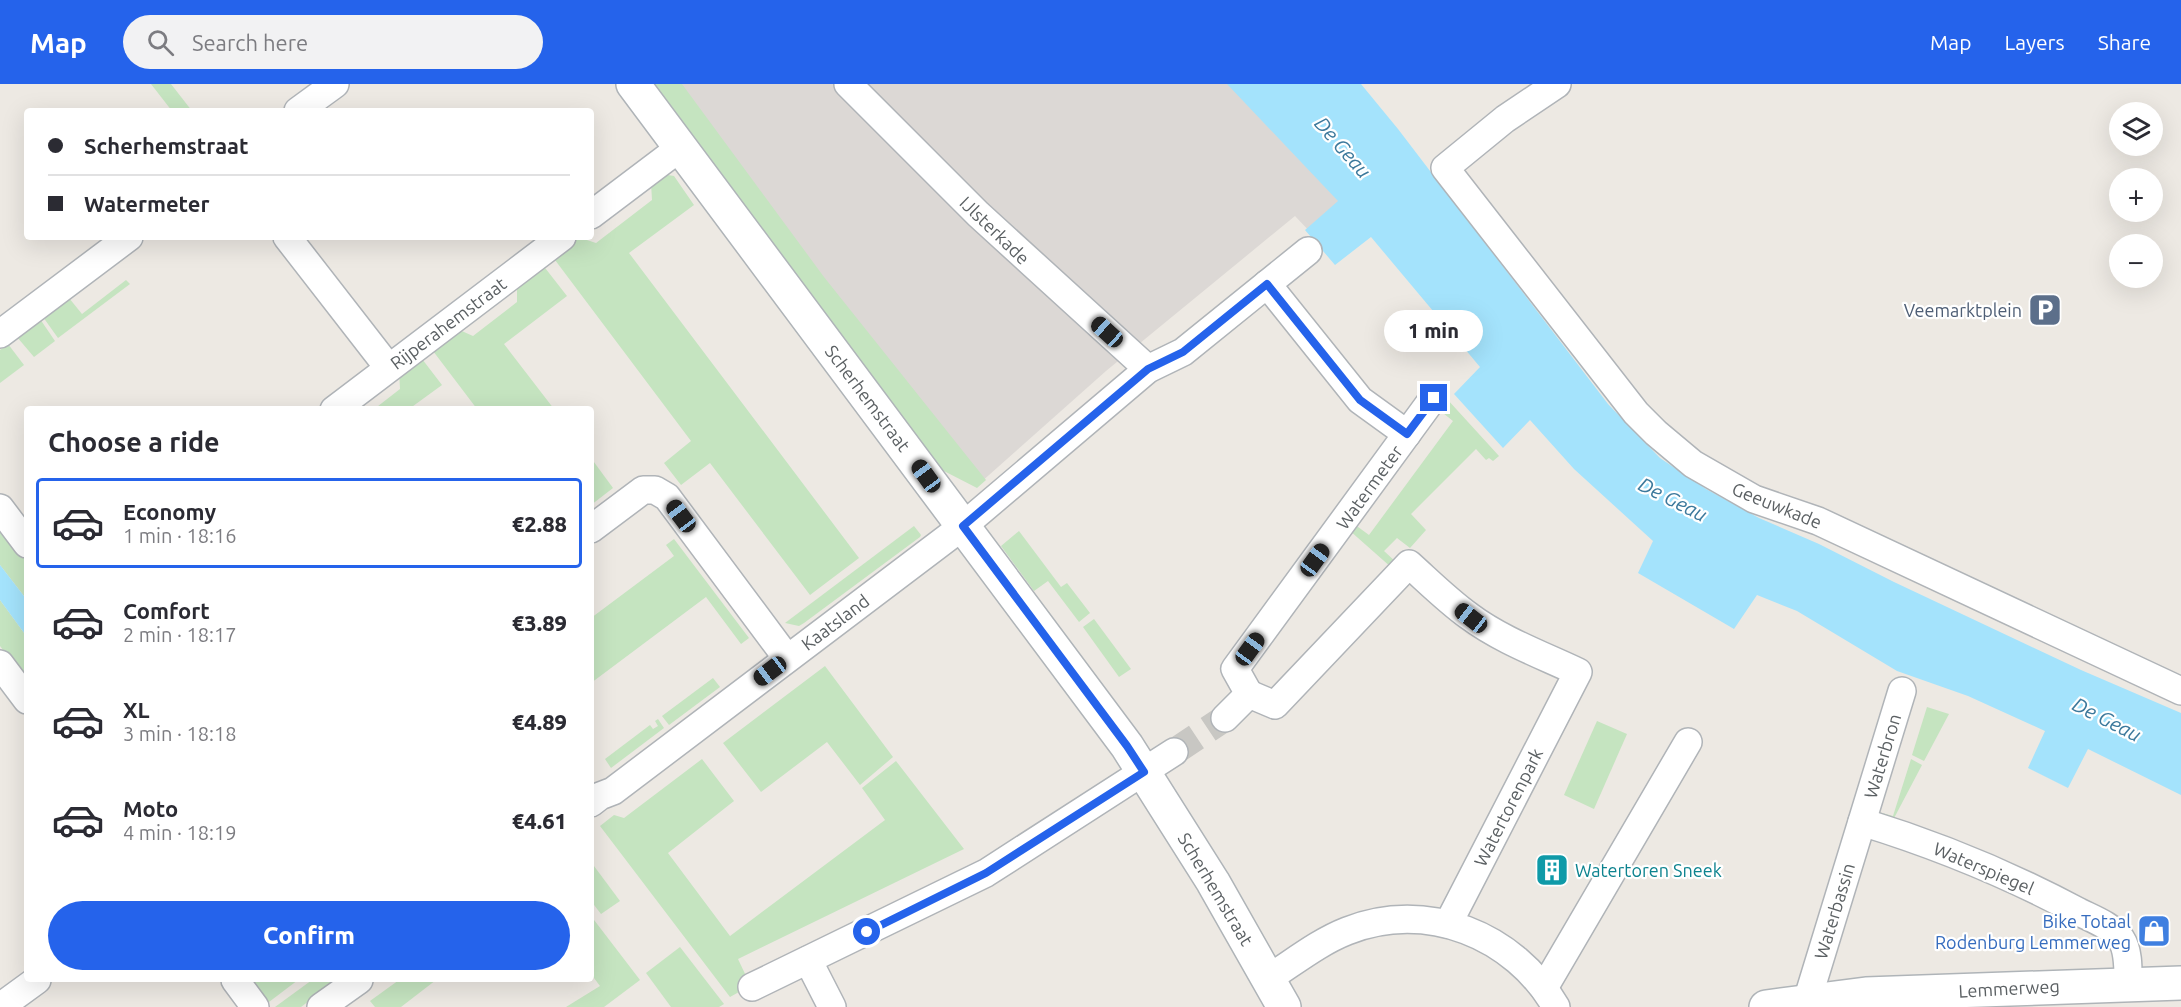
<!DOCTYPE html>
<html lang="en">
<head>
<meta charset="utf-8">
<style>
  :root { --surface:#fff; --page:#f2f2f3; --text:#2b2b33; --muted:#7c7c81; --line:#e1e1e2; --accent:#2563eb }
  body { margin:0; font-family:Ubuntu,sans-serif; background:var(--page); color:var(--text); height:100vh; display:flex; flex-direction:column; font-size:22px; white-space:nowrap }
  * { box-sizing:border-box; margin:0 }
  p { font-size:20px; color:var(--muted) }
  .icon { flex:none; width:33px; height:33px; fill:none; stroke:currentColor; stroke-width:2; stroke-linecap:round; stroke-linejoin:round }
  .map { position:relative; flex:1; overflow:hidden }
  .side { position:absolute; left:24px; top:322px; width:570px; height:576px; display:flex; flex-direction:column; background:var(--surface); border-radius:6px; box-shadow:0 6px 24px #0002 }
  .side>* { flex:none }
  .guide { position:absolute; left:24px; top:24px; width:570px; height:132px; border-radius:6px; box-shadow:0 6px 24px #0002; display:grid; align-content:center; height:132px; padding:0 24px; background:var(--surface) }
  .tools { position:absolute; left:2109px; top:18px; display:grid; gap:12px }
  .tools a { display:grid; place-items:center; width:54px; height:54px; border-radius:50%; background:var(--surface); box-shadow:0 6px 24px #0002; font-size:30px }
  .end { position:absolute; width:27px; height:27px; margin:-14px; border:8px solid #2563eb; background:#fff; box-shadow:0 0 0 3px #fff }
  .from { border-radius:50% }
  .bubble { position:absolute; height:42px; border-radius:21px; background:var(--surface); box-shadow:0 6px 24px #0002; font-size:20px; font-weight:800; line-height:42px; text-align:center }
  .car { position:absolute; width:18px; height:36px; margin:-18px -9px; border-radius:8px; box-shadow:0 0 4px 2px #0007; background:linear-gradient(#222 24%,#8ab4d8 0 40%,#222 0 76%,#8ab4d8 0 86%,#222 0) }
  .guide b { display:flex; align-items:center; gap:21px; height:57px; font-size:22px }
  .guide b+b { border-top:2px solid var(--line) }
  .guide i { width:15px; height:15px; background:var(--text) }
  ul { padding:0; list-style:none }
  li { display:flex; align-items:center; gap:18px; height:90px; margin:0 12px 9px; padding:0 12px; border:3px solid transparent; border-radius:6px }
  li div { flex:1 }
  li b { display:block; font-size:22px }
  li em { font-style:normal; font-weight:800 }
  li.selected { border-color:var(--accent) }
  li>.icon { width:54px; height:54px; stroke-width:1.5 }
  h2 { padding:0 24px; font-size:27px; line-height:72px }
  .primary-button { display:flex; gap:12px; margin-top:auto; padding:12px 24px }
  .primary-button a { flex:1; height:69px; border-radius:36px; background:var(--accent); color:#fff; font-size:24px; font-weight:800; line-height:69px; text-align:center }
  header { display:flex; align-items:center; gap:36px; box-sizing:border-box; height:84px; padding:0 30px; background:var(--accent); color:#fff }
  header strong { font-size:28px }
  nav { display:flex; gap:33px; margin-inline-start:auto; font-size:21px }
  .search { width:420px; height:54px; background:var(--page); display:flex; align-items:center; gap:15px; box-sizing:border-box; padding:0 21px; border-radius:33px; color:var(--muted); font-size:22px }
  .map>svg:first-child { display:block }
  .industrial { fill:#dcd8d5 }
  .green { fill:#c5e4c0 }
  .water { fill:#a4e3fc }
  .lines { fill:none; stroke-linecap:round; stroke-linejoin:round }
  .street-tunnel { stroke:#c8c7c3; stroke-width:27; stroke-dasharray:27 14; stroke-linecap:butt }
  .street-casing { stroke:#b0b4b8; stroke-width:30 }
  .secondary-casing { stroke:#afb4b8; stroke-width:36 }
  .street { stroke:#fff; stroke-width:27 }
  .secondary { stroke:#fff; stroke-width:33 }
  .route { stroke:#2563eb; stroke-width:8 }
  .labels { text-anchor:middle; dominant-baseline:central; stroke-width:4.5; stroke-linejoin:round; paint-order:stroke }
  .street-label { font-size:18px; fill:#5b6063; stroke:#fff }
  .service-label { font-size:18px; fill:#4e5e75; stroke:#fff; text-anchor:end }
  .culture-label { font-size:18px; fill:#0d838f; stroke:#fff; text-anchor:start }
  .shop-label { font-size:18px; fill:#366cbe; stroke:#fff; text-anchor:end }
  .water-label { font-size:20px; font-style:italic; fill:#3c799c; stroke:#fff }
</style>
</head>
<body>
<header>
<strong>Map</strong>
<div class="search"><svg class="icon" aria-label="search" viewBox="0 0 24 24"><circle cx="10" cy="10" r="6"/><path d="M15 15l6 6"/></svg>Search here</div>
<nav><a>Map</a><a>Layers</a><a>Share</a></nav>
</header>
<div class="map">
<svg width="2181" height="923" viewBox="0 0 2181 923">
  <rect width="100%" height="100%" fill="#ede9e3"/>
  <polygon class="industrial" points="668,0 1247,0 1352,116 1313,151 1295,132 1106,287 980,399"/>
  <g class="green">
    <polygon points="151,0 171,0 192,27 172,27"/>
    <polygon points="645,0 682,0 824,193 986,396 977,404 942,386 801,212"/>
    <polygon points="662,90 674,92 694,121 629,169 859,474 810,511 710,379 681,401 664,379 691,357 552,172 578,153 596,159 652,116 651,99"/>
    <polygon points="542,180 567,212 504,260 554,325 477,325 430,263 455,244 473,252 517,218 517,199"/>
    <polygon points="126,196 130,200 58,254 43,233 69,214 82,230"/>
    <polygon points="40,235 55,257 34,273 17,253"/>
    <polygon points="8,260 24,281 0,299 0,266"/>
    <polygon points="419,271 442,301 409,325 373,326 400,305 399,286"/>
    <polygon points="1447,315 1499,372 1493,377 1489,374 1486,376 1476,365 1411,430 1426,446 1410,464 1397,454 1384,467 1397,479 1392,484 1349,446 1354,440 1369,451 1453,337 1438,325"/>
    <polygon points="591,374 613,404 591,421"/>
    <polygon points="0,442 27,478 27,516 0,481"/>
    <polygon points="914,442 921,451 920,453 804,539 799,542 785,539"/>
    <polygon points="1019,447 1061,503 1067,499 1090,529 1079,538 1048,497 1034,507 1001,462"/>
    <polygon points="674,455 749,554 741,560 706,513 591,599 591,534 674,472 666,461"/>
    <polygon points="0,516 27,553 27,598 0,562"/>
    <polygon points="1094,535 1131,585 1119,593 1083,543"/>
    <polygon points="825,582 893,673 860,701 827,658 761,708 723,659"/>
    <polygon points="713,594 720,603 669,641 662,632"/>
    <polygon points="1927,623 1949,630 1924,677 1912,671"/>
    <polygon points="658,635 664,644 611,684 605,675 650,641 653,645 658,642 655,637"/>
    <polygon points="1597,637 1627,650 1594,725 1564,711"/>
    <polygon points="702,675 734,717 668,769 730,852 885,736 862,704 896,677 964,765 738,875 747,894 748,903 730,913 600,742 614,731 624,734"/>
    <polygon points="1911,675 1922,681 1892,738 1875,727 1893,732"/>
    <polygon points="591,778 620,817 601,830 591,817"/>
    <polygon points="591,832 640,896 604,923 566,923 600,902 591,890"/>
    <polygon points="680,863 724,920 719,923 671,923 646,889"/>
    <polygon points="252,896 298,896 269,918"/>
    <polygon points="312,896 333,896 331,900 301,923 275,923"/>
    <polygon points="399,896 436,896 401,923 375,923 370,917"/>
  </g>
  <g class="water">
    <polygon points="1227,0 1361,0 1398,45 1608,320 1660,374 1706,405 1759,434 1819,460 1894,498 2081,586 2181,629 2181,711 2088,665 2068,704 2028,684 2045,647 1968,612 1897,587 1797,527 1757,511 1734,545 1638,489 1653,457 1574,385 1530,336 1503,364 1454,310 1480,283 1371,153 1335,181 1305,146 1338,117"/>
    <polygon points="0,481 27,516 27,553 0,516"/>
  </g>
  <g class="lines">
    <polyline class="street-tunnel" points="1174,668 1225,634"/>
    <defs>
      <g id="street">
        <polyline points="848,0 978,130 1148,285"/>
        <polyline points="1557,0 1505,35 1445,84 1636,329 1656,349 1693,380 1754,415 1818,437 2181,607"/>
        <polyline points="298,27 335,0"/>
        <polyline points="591,131 681,63"/>
        <polyline points="287,153 388,283"/>
        <polyline points="1267,200 1360,316 1407,350"/>
        <polyline points="0,250 129,153"/>
        <polyline points="334,326 562,153"/>
        <polyline points="0,424 27,460"/>
        <polyline points="591,445 643,406 655,406 667,413 787,574"/>
        <polyline points="0,580 27,616"/>
        <path d="M1249,610L1275,621L1409,480C1429,498 1448,517 1469,532C1501,556 1542,571 1578,588L1448,840"/>
        <polyline points="1225,634 1249,610 1235,585 1434,313"/>
        <polyline points="591,719 600,712 613,707 963,442 1148,285 1183,268 1308,167"/>
        <path d="M1862,738C1937,761 2010,791 2079,828C2093,835 2112,842 2121,855C2129,867 2128,886 2128,900"/>
        <polyline points="808,876 832,923"/>
        <path d="M1269,894C1294,878 1319,858 1347,847C1426,815 1515,851 1556,923"/>
        <polyline points="235,896 255,923"/>
        <polyline points="752,903 986,789 1174,668"/>
        <polyline points="1544,904 1688,658"/>
        <polyline points="1807,917 1902,607"/>
        <polyline points="0,923 37,896"/>
        <polyline points="321,923 359,896"/>
      </g>
      <g id="secondary">
        <polyline points="633,0 1127,662 1213,798 1284,923"/>
        <polyline points="1766,923 1866,910 2181,899"/>
      </g>
    </defs>
    <use href="#street" class="street-casing"/>
    <use href="#secondary" class="secondary-casing"/>
    <use href="#street" class="street"/>
    <use href="#secondary" class="secondary"/>
  </g>
  <g class="lines">
    <polyline class="route" points="867,848 986,789 1144,688 1127,662 963,442 1148,285 1183,268 1267,200 1360,316 1407,350 1434,314"/>
  </g>
  <defs>
    <symbol id="parking-square" viewBox="-11 -11 22 22"><rect x="-9" y="-9" width="18" height="18" rx="4" fill="#5c6f8a" stroke="#fff"/><path d="M-3.5-5.5H1a3.5 3.5 0 0 1 0 7H-1V5.5H-3.5ZM-1-3.4V-.6H.8a1.4 1.4 0 0 0 0-2.8Z" fill="#fff"/></symbol>
    <symbol id="building-square" viewBox="-11 -11 22 22"><rect x="-9" y="-9" width="18" height="18" rx="4" fill="#0f9aa8" stroke="#fff"/><path d="M-4-6H4V6H1V3H-1V6H-4ZM-2.5-4.3h1.7v1.8h-1.7ZM.8-4.3h1.7v1.8H.8ZM-2.5-1h1.7V.8h-1.7ZM.8-1h1.7V.8H.8Z" fill="#fff"/></symbol>
    <symbol id="shop-square" viewBox="-11 -11 22 22"><rect x="-9" y="-9" width="18" height="18" rx="4" fill="#3f7fe0" stroke="#fff"/><path d="M-5-2.5h2.3a2.7 3.5 0 0 1 5.4 0H5L5.5 6h-11ZM-1.5-2.5h3a1.5 2.3 0 0 0-3 0Z" fill="#fff"/></symbol>
  </defs>
  <g fill-rule="evenodd">
    <use href="#parking-square" x="2026" y="207" width="38" height="38"/>
    <use href="#building-square" x="1533" y="767" width="38" height="38"/>
    <use href="#shop-square" x="2135" y="828" width="38" height="38"/>
  </g>
  <g class="labels">
    <g class="street-label">
      <text transform="translate(995 146) rotate(44)">IJlsterkade</text>
      <text transform="translate(448 239) rotate(-37)">Rijperahemstraat</text>
      <text transform="translate(868 314) rotate(53)">Scherhemstraat</text>
      <text transform="translate(1369 403) rotate(-54)">Watermeter</text>
      <text transform="translate(1777 421) rotate(22)">Geeuwkade</text>
      <text transform="translate(835 538) rotate(-37)">Kaatsland</text>
      <text transform="translate(1882 672) rotate(-73)">Waterbron</text>
      <text transform="translate(1508 723) rotate(-63)">Watertorenpark</text>
      <text transform="translate(1984 784) rotate(23)">Waterspiegel</text>
      <text transform="translate(1216 805) rotate(59)">Scherhemstraat</text>
      <text transform="translate(1834 827) rotate(-73)">Waterbassin</text>
      <text transform="translate(2009 904) rotate(-3)">Lemmerweg</text>
    </g>
    <g class="service-label">
      <text x="2022" y="226">Veemarktplein</text>
    </g>
    <g class="culture-label">
      <text x="1575" y="786">Watertoren Sneek</text>
    </g>
    <g class="shop-label">
      <text x="2131" y="837">Bike Totaal<tspan x="2131" dy="21">Rodenburg Lemmerweg</tspan></text>
    </g>
    <g class="water-label">
      <text transform="translate(1343 63) rotate(49)">De Geau</text>
      <text transform="translate(1673 415) rotate(27)">De Geau</text>
      <text transform="translate(2107 635) rotate(27)">De Geau</text>
    </g>
  </g>
</svg>
<div class="tools">
<a><svg class="icon" aria-label="layers" viewBox="0 0 24 24"><path d="M12 4l9 5-9 5-9-5zM3 14l9 5 9-5"/></svg></a>
<a>+</a>
<a>−</a>
</div>
<i class="end from" style="left:867px;top:848px"></i>
<i class="end" style="left:1434px;top:314px"></i>
<div class="bubble" style="left:1384px;top:226px;width:99px">1 min</div>
<i class="car" style="left:1107px;top:248px;rotate:312deg"></i>
<i class="car" style="left:926px;top:392px;rotate:324deg"></i>
<i class="car" style="left:681px;top:432px;rotate:323deg"></i>
<i class="car" style="left:1315px;top:476px;rotate:36deg"></i>
<i class="car" style="left:1471px;top:534px;rotate:308deg"></i>
<i class="car" style="left:1250px;top:565px;rotate:36deg"></i>
<i class="car" style="left:770px;top:587px;rotate:233deg"></i>
<div class="guide">
<b><i class="from"></i>Scherhemstraat</b>
<b><i></i>Watermeter</b>
</div>
<section class="side">
<h2>Choose a ride</h2>
<ul>
<li class="selected"><svg class="icon" aria-label="car" viewBox="0 0 24 24"><path d="M5 17H2v-5l4-1 3-4h7l3 4 3 1v5h-3M9 17h6M6 11h13"/><circle cx="7" cy="17" r="2"/><circle cx="17" cy="17" r="2"/></svg><div><b>Economy</b><p>1 min · 18:16</p></div><em>€2.88</em></li>
<li><svg class="icon" aria-label="car" viewBox="0 0 24 24"><path d="M5 17H2v-5l4-1 3-4h7l3 4 3 1v5h-3M9 17h6M6 11h13"/><circle cx="7" cy="17" r="2"/><circle cx="17" cy="17" r="2"/></svg><div><b>Comfort</b><p>2 min · 18:17</p></div><em>€3.89</em></li>
<li><svg class="icon" aria-label="car" viewBox="0 0 24 24"><path d="M5 17H2v-5l4-1 3-4h7l3 4 3 1v5h-3M9 17h6M6 11h13"/><circle cx="7" cy="17" r="2"/><circle cx="17" cy="17" r="2"/></svg><div><b>XL</b><p>3 min · 18:18</p></div><em>€4.89</em></li>
<li><svg class="icon" aria-label="car" viewBox="0 0 24 24"><path d="M5 17H2v-5l4-1 3-4h7l3 4 3 1v5h-3M9 17h6M6 11h13"/><circle cx="7" cy="17" r="2"/><circle cx="17" cy="17" r="2"/></svg><div><b>Moto</b><p>4 min · 18:19</p></div><em>€4.61</em></li>
</ul>
<div class="primary-button"><a>Confirm</a></div>
</section>
</div>
</body>
</html>
